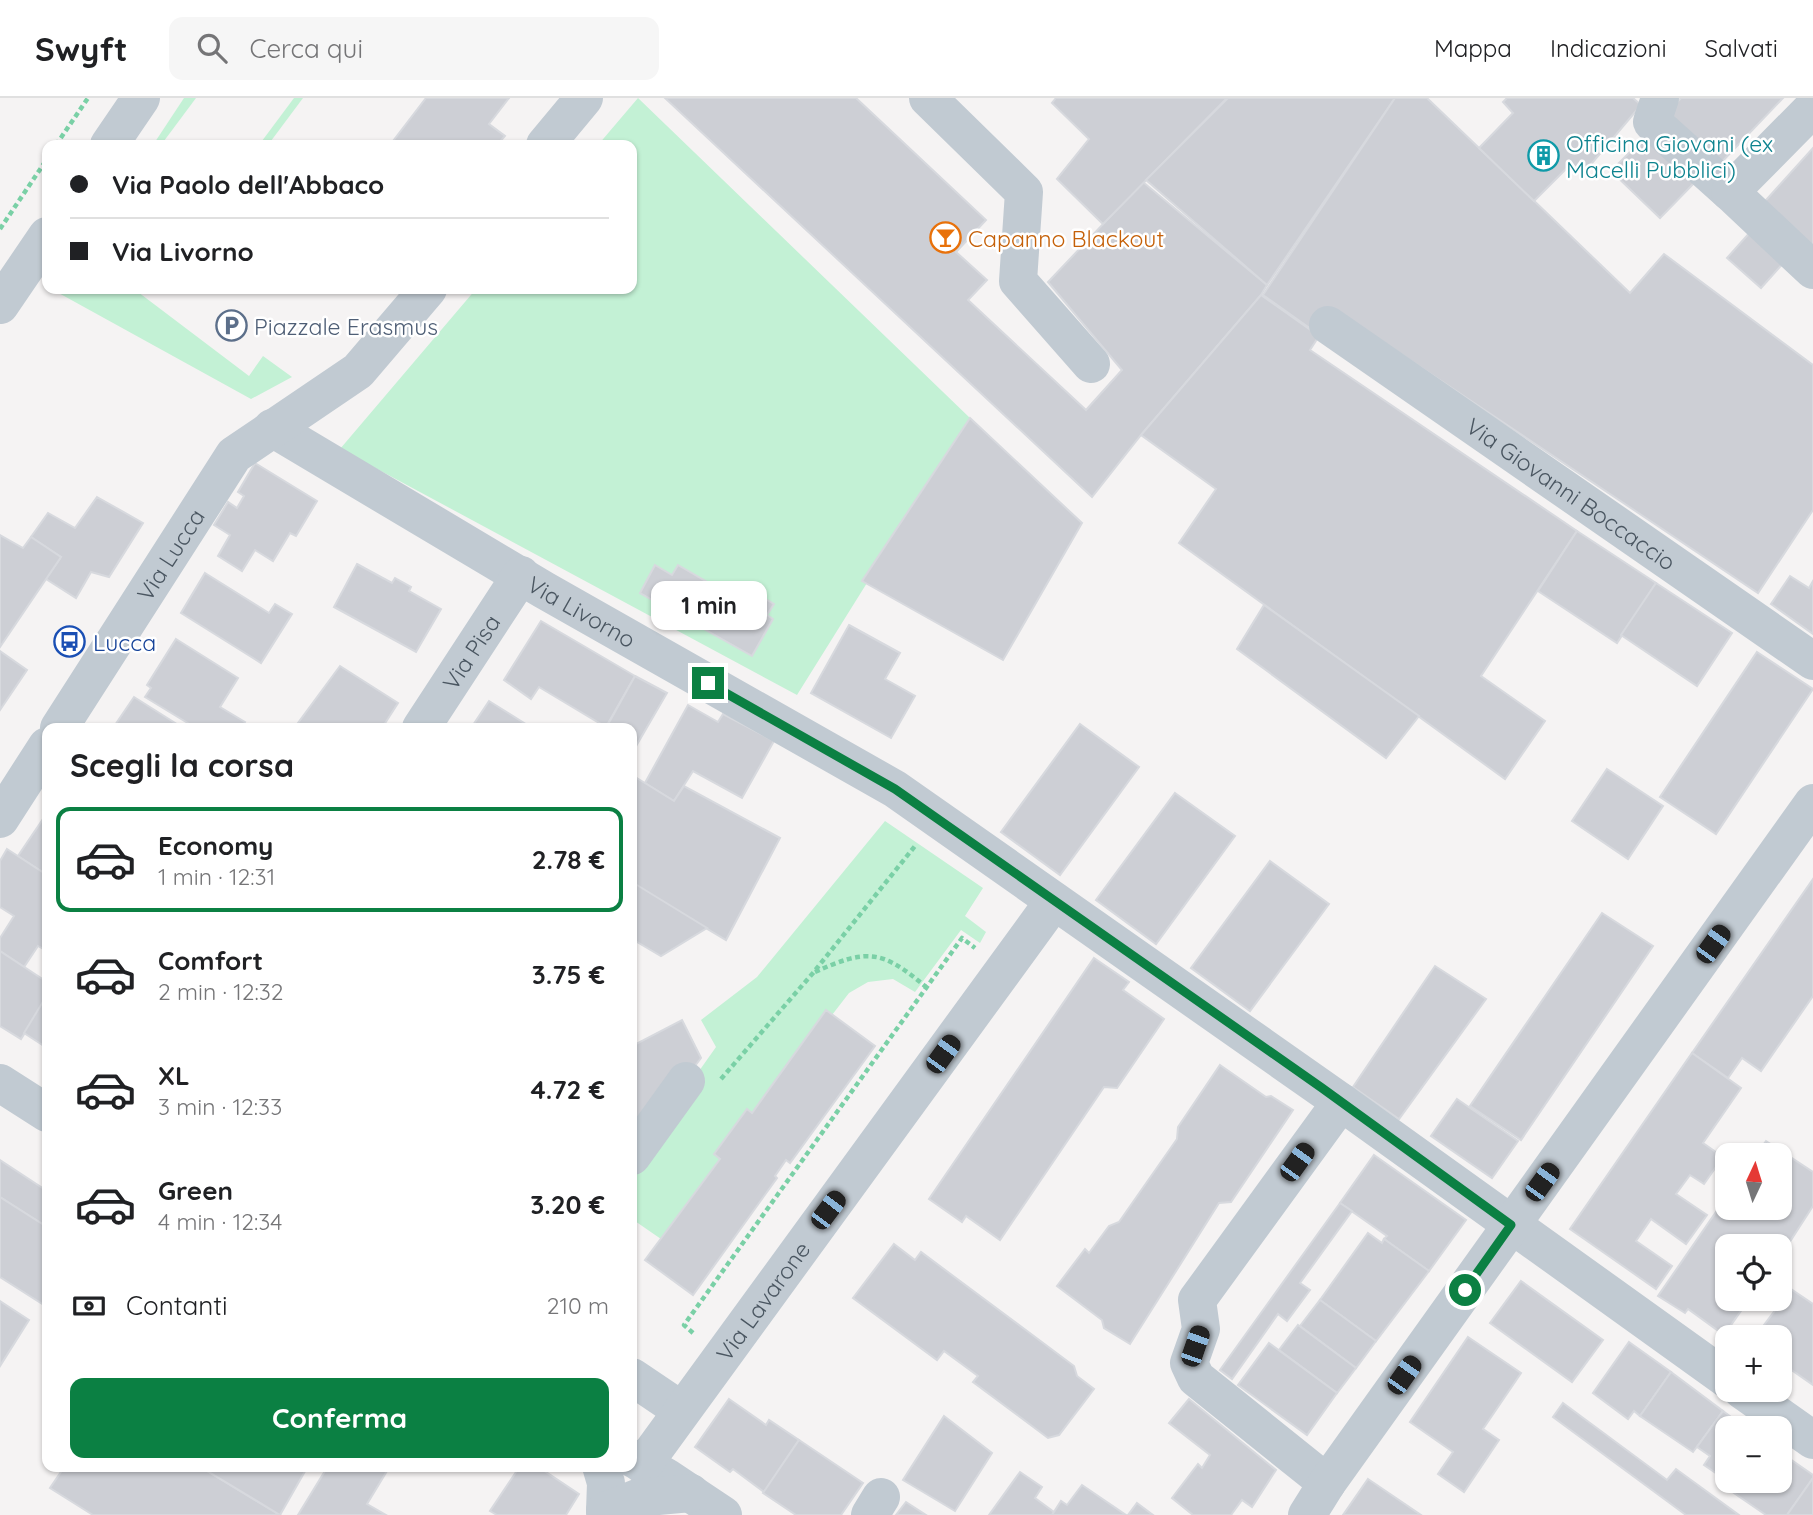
<!DOCTYPE html>
<html lang="it">
<head>
<meta charset="utf-8">
<style>
  :root { --surface:#fff; --page:#f6f6f6; --text:#202124; --muted:#757577; --line:#e0e0e0; --accent:#0b8043 }
  body { margin:0; font-family:Quicksand,sans-serif; background:var(--page); color:var(--text); height:100vh; display:flex; flex-direction:column; font-size:26px; white-space:nowrap }
  * { box-sizing:border-box; margin:0 }
  p { font-size:23px; color:var(--muted) }
  .icon { flex:none; width:38px; height:38px; fill:none; stroke:currentColor; stroke-width:2; stroke-linecap:round; stroke-linejoin:round }
  .map { position:relative; flex:1; overflow:hidden }
  .drawer { position:absolute; left:42px; top:625px; width:595px; height:749px; display:flex; flex-direction:column; background:var(--surface); border-radius:14px; box-shadow:0 2px 5px #0004 }
  .drawer>* { flex:none }
  .guide { position:absolute; left:42px; top:42px; width:595px; height:154px; border-radius:14px; box-shadow:0 2px 5px #0004; display:grid; align-content:center; height:154px; padding:0 28px; background:var(--surface) }
  .needle { width:46px; rotate:4deg }
  .tools { position:absolute; left:1715px; top:1045px; display:grid; gap:14px }
  .tools a { display:grid; place-items:center; width:77px; height:77px; border-radius:14px; background:var(--surface); box-shadow:0 2px 5px #0004; font-size:35px }
  .end { position:absolute; width:32px; height:32px; margin:-16px; border:9px solid #0b8043; background:#fff; box-shadow:0 0 0 4px #fff }
  .from { border-radius:50% }
  .bubble { position:absolute; height:49px; border-radius:14px; background:var(--surface); box-shadow:0 2px 5px #0004; font-size:23px; font-weight:700; line-height:49px; text-align:center }
  .car { position:absolute; width:21px; height:42px; margin:-21px -10px; border-radius:9px; box-shadow:0 0 5px 2px #0007; background:linear-gradient(#222 24%,#8ab4d8 0 40%,#222 0 76%,#8ab4d8 0 86%,#222 0) }
  .guide b { display:flex; align-items:center; gap:24px; height:66px; font-size:26px }
  .guide b+b { border-top:2px solid var(--line) }
  .guide i { width:18px; height:18px; background:var(--text) }
  ul { padding:0; list-style:none }
  li { display:flex; align-items:center; gap:21px; height:105px; margin:0 14px 10px; padding:0 14px; border:4px solid transparent; border-radius:14px }
  li div { flex:1 }
  li b { display:block; font-size:26px }
  li em { font-style:normal; font-weight:700 }
  li.active { border-color:var(--accent) }
  li>.icon { width:63px; height:63px; stroke-width:1.5 }
  h2 { padding:0 28px; font-size:32px; line-height:84px }
  .pay { display:flex; align-items:center; gap:18px; height:77px; padding:0 28px; font-size:26px }
  .pay p { margin-inline-start:auto }
  .cta { display:flex; gap:14px; margin-top:auto; padding:14px 28px }
  .cta a { flex:1; height:80px; border-radius:14px; background:var(--accent); color:#fff; font-size:28px; font-weight:700; line-height:80px; text-align:center }
  header { display:flex; align-items:center; gap:42px; box-sizing:border-box; height:98px; padding:0 35px; background:var(--surface); border-bottom:2px solid var(--line) }
  header strong { font-size:33px }
  nav { display:flex; gap:38px; margin-inline-start:auto; font-size:24px }
  .search { width:490px; height:63px; background:var(--page); display:flex; align-items:center; gap:18px; box-sizing:border-box; padding:0 24px; border-radius:14px; color:var(--muted); font-size:26px }
  .map>svg:first-child { display:block }
  .green { fill:#c3f1d5 }
  .building { fill:#cdcfd5; stroke:#d7d9de; stroke-width:2 }
  .lines { fill:none; stroke-linecap:round; stroke-linejoin:round }
  .path { stroke:#7ad0a6; stroke-width:4.5; stroke-dasharray:5 3.5; stroke-linecap:butt }
  .minor { stroke:#c1cad2; stroke-width:38 }
  .route { stroke:#0b8043; stroke-width:9 }
  .labels { text-anchor:middle; dominant-baseline:central; stroke-width:5; stroke-linejoin:round; paint-order:stroke }
  .culture-label { font-size:23px; fill:#0d838f; stroke:#fff; text-anchor:start }
  .food-label { font-size:23px; fill:#c56008; stroke:#fff; text-anchor:start }
  .service-label { font-size:23px; fill:#4e5e75; stroke:#fff; text-anchor:start }
  .street-label { font-size:23px; fill:#4a5661; stroke:#fff }
  .transit-label { font-size:23px; fill:#164399; stroke:#fff; text-anchor:start }
</style>
</head>
<body>
<header>
<strong>Swyft</strong>
<div class="search"><svg class="icon" aria-label="search" viewBox="0 0 24 24"><circle cx="10" cy="10" r="6"/><path d="M15 15l6 6"/></svg>Cerca qui</div>
<nav><a>Mappa</a><a>Indicazioni</a><a>Salvati</a></nav>
</header>
<div class="map">
<svg width="1813" height="1417" viewBox="0 0 1813 1417">
  <rect width="100%" height="100%" fill="#f5f3f3"/>
  <g class="green">
    <polygon points="184,0 196,0 161,47 153,47"/>
    <polygon points="294,0 303,0 268,47 259,47"/>
    <polygon points="638,0 970,320 797,597 340,351 476,191 632,191 632,47 598,47"/>
    <polygon points="56,191 134,191 249,278 263,258 292,279 251,301 55,193"/>
    <polygon points="885,723 983,790 965,818 986,834 980,845 961,832 915,894 893,881 868,884 849,895 832,917 826,913 752,1015 747,1011 714,1056 720,1061 661,1141 632,1121 632,1068 716,949 701,922 757,879"/>
  </g>
  <g class="building">
    <polygon points="426,0 509,0 489,26 505,38 497,47 390,47"/>
    <polygon points="665,0 856,0 986,122 956,154 987,182 968,202 1086,312 1122,272 1048,184 1143,84 1267,187 1261,197 1141,337 1092,399"/>
    <polygon points="1056,0 1227,0 1103,126 1057,81 1089,41 1052,5"/>
    <polygon points="1228,0 1395,0 1267,187 1146,82"/>
    <polygon points="1395,0 1427,0 1630,195 1664,156 1813,267 1813,412 1758,495 1335,212 1318,236 1263,197"/>
    <polygon points="1507,0 1633,0 1641,7 1582,77 1571,66 1534,103 1479,50 1513,15 1503,4"/>
    <polygon points="1681,0 1783,0 1715,71 1662,20"/>
    <polygon points="1651,33 1699,80 1660,120 1611,73"/>
    <polygon points="1813,50 1813,160 1758,111"/>
    <polygon points="1753,131 1787,161 1761,190 1727,160"/>
    <polygon points="1261,197 1319,238 1310,252 1577,433 1481,578 1545,623 1505,681 1179,445 1216,391 1141,337"/>
    <polygon points="970,320 1082,425 1003,562 862,483"/>
    <polygon points="255,365 317,403 296,438 290,435 273,463 255,452 242,473 218,458 230,437 214,427 228,404 237,410 244,398 238,394"/>
    <polygon points="97,399 143,425 109,479 91,474 76,500 46,481 61,459 31,439 48,415 75,430"/>
    <polygon points="1577,433 1656,485 1617,545 1538,493"/>
    <polygon points="0,437 23,450 31,439 61,459 0,549"/>
    <polygon points="357,466 392,485 395,480 411,489 409,493 441,511 416,554 334,509"/>
    <polygon points="655,467 672,477 678,467 723,493 726,487 741,495 745,489 774,506 767,517 773,521 752,558 640,495"/>
    <polygon points="205,475 269,515 275,506 292,516 261,565 181,515"/>
    <polygon points="1790,478 1809,490 1813,483 1813,536 1771,506"/>
    <polygon points="1656,485 1732,535 1697,588 1621,537"/>
    <polygon points="1264,507 1419,618 1386,660 1237,551"/>
    <polygon points="541,523 635,578 606,629 539,589 531,601 504,582"/>
    <polygon points="849,527 900,555 885,581 915,598 891,640 811,595"/>
    <polygon points="176,541 238,580 220,609 245,624 241,630 196,630 145,599 151,590 147,587"/>
    <polygon points="0,553 27,572 0,612"/>
    <polygon points="1757,554 1813,591 1716,736 1660,699"/>
    <polygon points="340,568 398,605 382,630 306,630 298,625"/>
    <polygon points="635,578 667,595 632,655 632,630 606,630"/>
    <polygon points="134,599 183,630 113,630"/>
    <polygon points="489,603 532,630 471,630"/>
    <polygon points="688,607 718,624 723,616 774,643 742,700 693,673 674,703 645,685"/>
    <polygon points="1080,626 1139,669 1060,777 1001,734"/>
    <polygon points="1607,671 1663,708 1628,761 1572,723"/>
    <polygon points="632,677 674,703 684,688 780,740 726,842 632,786"/>
    <polygon points="1175,695 1235,738 1156,846 1096,802"/>
    <polygon points="47,715 47,777 18,758"/>
    <polygon points="7,751 47,777 47,853 38,848 24,869 0,853 0,840 14,818 0,809 0,763"/>
    <polygon points="1270,763 1329,806 1250,913 1191,870"/>
    <polygon points="1813,781 1813,898 1761,973 1742,960 1728,980 1692,955"/>
    <polygon points="632,784 707,830 661,858 632,841"/>
    <polygon points="1602,815 1653,848 1521,1042 1470,1008"/>
    <polygon points="0,853 47,884 47,899 21,941 0,928"/>
    <polygon points="1094,860 1129,884 1123,892 1164,921 1117,990 1104,989 1000,1142 966,1118 962,1124 929,1101"/>
    <polygon points="1435,868 1486,901 1399,1021 1353,989"/>
    <polygon points="47,897 47,950 24,935"/>
    <polygon points="826,912 875,948 790,1065 786,1062 775,1078 777,1080 693,1197 645,1162 720,1061 714,1056 747,1011 752,1015"/>
    <polygon points="682,922 701,960 632,1051 632,948"/>
    <polygon points="1692,955 1741,990 1703,1045 1723,1059 1704,1086 1690,1077 1676,1096 1707,1117 1686,1146 1651,1121 1636,1143 1672,1168 1656,1191 1570,1131"/>
    <polygon points="1220,967 1266,999 1271,998 1293,1012 1231,1104 1219,1105 1130,1246 1104,1230 1102,1222 1057,1188 1085,1151 1089,1155 1109,1128 1119,1124 1177,1041 1178,1029"/>
    <polygon points="1457,1001 1518,1043 1492,1080 1431,1038"/>
    <polygon points="1766,1043 1813,1074 1813,1108 1780,1159 1780,1148 1727,1148 1727,1200 1750,1200 1724,1237 1688,1211 1685,1215 1658,1198 1727,1098 1727,1110 1780,1110 1780,1057 1756,1057"/>
    <polygon points="1374,1057 1466,1122 1429,1173 1384,1141 1387,1138 1340,1105"/>
    <polygon points="0,1062 47,1093 47,1129 0,1099"/>
    <polygon points="0,1099 47,1129 47,1209 0,1179"/>
    <polygon points="1340,1105 1352,1113 1300,1185 1310,1192 1287,1223 1278,1216 1232,1281 1220,1272"/>
    <polygon points="1368,1135 1382,1145 1384,1141 1429,1173 1376,1243 1320,1202"/>
    <polygon points="894,1146 915,1162 921,1154 1074,1268 1077,1278 1094,1291 1059,1337 1048,1340 973,1284 978,1278 944,1253 937,1262 853,1200"/>
    <polygon points="1521,1183 1603,1242 1572,1284 1490,1225"/>
    <polygon points="1791,1191 1813,1206 1813,1287 1780,1264 1780,1239 1755,1239"/>
    <polygon points="1320,1202 1376,1243 1356,1270 1300,1228"/>
    <polygon points="0,1203 29,1222 0,1268"/>
    <polygon points="1298,1227 1356,1270 1337,1295 1279,1252"/>
    <polygon points="1468,1239 1521,1275 1483,1331 1499,1342 1464,1394 1438,1376 1453,1354 1410,1324"/>
    <polygon points="1629,1244 1671,1274 1640,1318 1634,1313 1628,1321 1593,1295"/>
    <polygon points="1269,1245 1337,1295 1307,1337 1238,1287"/>
    <polygon points="1671,1274 1723,1313 1693,1354 1640,1318"/>
    <polygon points="729,1301 766,1327 769,1322 799,1342 764,1394 733,1371 730,1374 695,1349"/>
    <polygon points="1189,1301 1276,1372 1252,1409 1242,1402 1231,1417 1193,1417 1172,1400 1198,1366 1202,1370 1210,1357 1169,1325"/>
    <polygon points="1563,1305 1667,1382 1676,1371 1739,1417 1686,1417 1553,1319"/>
    <polygon points="1723,1313 1746,1330 1727,1330 1727,1382 1739,1382 1735,1388 1704,1367 1710,1358 1697,1349"/>
    <polygon points="944,1318 992,1355 955,1413 903,1382"/>
    <polygon points="799,1342 863,1385 841,1417 796,1417 763,1395"/>
    <polygon points="1780,1354 1813,1377 1813,1380 1787,1417 1766,1417 1731,1393 1739,1382 1780,1382"/>
    <polygon points="65,1368 199,1368 280,1417 93,1417 50,1390"/>
    <polygon points="199,1368 308,1368 280,1417"/>
    <polygon points="328,1368 390,1368 367,1406 386,1417 298,1417"/>
    <polygon points="520,1368 537,1368 579,1396 566,1417 497,1417 490,1413"/>
    <polygon points="1020,1374 1042,1389 1035,1400 1054,1414 1052,1417 989,1417"/>
    <polygon points="1813,1380 1813,1417 1787,1417"/>
    <polygon points="1368,1381 1421,1417 1343,1417"/>
    <polygon points="1082,1387 1126,1417 1052,1417 1061,1403 1067,1407"/>
    <polygon points="906,1404 926,1417 896,1417"/>
    <polygon points="1137,1405 1153,1417 1128,1417"/>
  </g>
  <g class="lines">
    <g class="path">
      <polyline points="56,47 88,0"/>
      <polyline points="0,131 47,61"/>
      <path d="M815,874C868,850 882,852 926,889"/>
      <polyline points="721,981 813,875 915,748"/>
      <polyline points="693,1235 684,1227 962,840 975,850"/>
    </g>
    <g class="minor">
      <polyline points="928,0 1024,94 1018,183 1091,266"/>
      <polyline points="1660,0 1652,24 1730,94"/>
      <polyline points="1813,10 1730,94 1813,172"/>
      <polyline points="109,47 141,0"/>
      <polyline points="545,47 584,0"/>
      <polyline points="0,207 47,138"/>
      <path id="s1" d="M1328,227L1813,563"/>
      <path id="s2" d="M272,330L544,492L895,691L1341,1004L1727,1281"/>
      <path id="s3" d="M59,630L234,357L358,273L428,191"/>
      <path id="s4" d="M421,630L521,477"/>
      <polyline points="0,721 47,648"/>
      <polyline points="0,985 47,1015"/>
      <polyline points="632,1058 686,983"/>
      <polyline points="632,1279 681,1312"/>
      <polyline points="1742,1292 1813,1342"/>
      <polyline points="632,1360 666,1379 723,1417"/>
      <path id="s5" d="M643,1367L1054,803"/>
      <polyline points="601,1368 606,1385 605,1413"/>
      <polyline points="1327,1385 1196,1280 1189,1265 1201,1231 1197,1202 1341,1004"/>
      <polyline points="605,1413 637,1400 691,1395"/>
      <polyline points="870,1417 881,1399"/>
      <polyline points="1307,1417 1327,1385 1813,705"/>
    </g>
  </g>
  <g class="lines">
    <polyline class="route" points="708,585 895,691 1322,990 1511,1127 1465,1192"/>
  </g>
  <defs>
    <symbol id="building-ring" viewBox="-11 -11 22 22"><circle r="9.5" fill="#fff" stroke="#0f9aa8" stroke-width="1.5"/><path d="M-4-6H4V6H1V3H-1V6H-4ZM-2.5-4.3h1.7v1.8h-1.7ZM.8-4.3h1.7v1.8H.8ZM-2.5-1h1.7V.8h-1.7ZM.8-1h1.7V.8H.8Z" fill="#0f9aa8"/></symbol>
    <symbol id="bar-ring" viewBox="-11 -11 22 22"><circle r="9.5" fill="#fff" stroke="#e8710a" stroke-width="1.5"/><path d="M-6-5H6L.8 .8V4.5H3.5V6h-7V4.5H-.8V.8Z" fill="#e8710a"/></symbol>
    <symbol id="parking-ring" viewBox="-11 -11 22 22"><circle r="9.5" fill="#fff" stroke="#5c6f8a" stroke-width="1.5"/><path d="M-3.5-5.5H1a3.5 3.5 0 0 1 0 7H-1V5.5H-3.5ZM-1-3.4V-.6H.8a1.4 1.4 0 0 0 0-2.8Z" fill="#5c6f8a"/></symbol>
    <symbol id="bus-ring" viewBox="-11 -11 22 22"><circle r="9.5" fill="#fff" stroke="#1a4fb4" stroke-width="1.5"/><path d="M-5-6H5V4H4V6H2V4H-2V6H-4V4H-5ZM-3.5-4V0h7V-4ZM-3.5 1.2v1.5H-2V1.2ZM2 1.2v1.5H3.5V1.2Z" fill="#1a4fb4"/></symbol>
  </defs>
  <g fill-rule="evenodd">
    <use href="#building-ring" x="1526" y="40" width="35" height="35"/>
    <use href="#bar-ring" x="928" y="122" width="35" height="35"/>
    <use href="#parking-ring" x="214" y="210" width="35" height="35"/>
    <use href="#bus-ring" x="52" y="526" width="35" height="35"/>
  </g>
  <g class="labels">
    <g class="culture-label">
      <text x="1566" y="45">Officina Giovani (ex<tspan x="1566" dy="26">Macelli Pubblici)</tspan></text>
    </g>
    <g class="food-label">
      <text x="968" y="140">Capanno Blackout</text>
    </g>
    <g class="service-label">
      <text x="254" y="228">Piazzale Erasmus</text>
    </g>
    <g class="street-label">
      <text stroke="none"><textPath href="#s1" startOffset="296">Via Giovanni Boccaccio</textPath></text>
      <text stroke="none"><textPath href="#s3" startOffset="206">Via Lucca</textPath></text>
      <text stroke="none"><textPath href="#s2" startOffset="360">Via Livorno</textPath></text>
      <text stroke="none"><textPath href="#s4" startOffset="91">Via Pisa</textPath></text>
      <text stroke="none"><textPath href="#s5" startOffset="203">Via Lavarone</textPath></text>
    </g>
    <g class="transit-label">
      <text x="93" y="544">Lucca</text>
    </g>
  </g>
</svg>
<div class="tools">
<a><svg class="needle" viewBox="-14 -14 28 28"><path d="M0-13l5 13h-10z" fill="#e53935"/><path d="M0 13l5-13h-10z" fill="#757577"/></svg></a>
<a><svg class="icon" aria-label="locate" viewBox="0 0 24 24"><circle cx="12" cy="12" r="6"/><path d="M12 2v4M12 18v4M2 12h4M18 12h4"/></svg></a>
<a>+</a>
<a>−</a>
</div>
<i class="end from" style="left:1465px;top:1192px"></i>
<i class="end" style="left:708px;top:585px"></i>
<div class="bubble" style="left:651px;top:483px;width:116px">1 min</div>
<i class="car" style="left:1713px;top:846px;rotate:36deg"></i>
<i class="car" style="left:943px;top:956px;rotate:36deg"></i>
<i class="car" style="left:1297px;top:1064px;rotate:36deg"></i>
<i class="car" style="left:1542px;top:1084px;rotate:36deg"></i>
<i class="car" style="left:828px;top:1112px;rotate:37deg"></i>
<i class="car" style="left:1195px;top:1248px;rotate:19deg"></i>
<i class="car" style="left:1404px;top:1277px;rotate:35deg"></i>
<div class="guide">
<b><i class="from"></i>Via Paolo dell'Abbaco</b>
<b><i></i>Via Livorno</b>
</div>
<section class="drawer">
<h2>Scegli la corsa</h2>
<ul>
<li class="active"><svg class="icon" aria-label="car" viewBox="0 0 24 24"><path d="M5 17H2v-5l4-1 3-4h7l3 4 3 1v5h-3M9 17h6M6 11h13"/><circle cx="7" cy="17" r="2"/><circle cx="17" cy="17" r="2"/></svg><div><b>Economy</b><p>1 min · 12:31</p></div><em>2.78 €</em></li>
<li><svg class="icon" aria-label="car" viewBox="0 0 24 24"><path d="M5 17H2v-5l4-1 3-4h7l3 4 3 1v5h-3M9 17h6M6 11h13"/><circle cx="7" cy="17" r="2"/><circle cx="17" cy="17" r="2"/></svg><div><b>Comfort</b><p>2 min · 12:32</p></div><em>3.75 €</em></li>
<li><svg class="icon" aria-label="car" viewBox="0 0 24 24"><path d="M5 17H2v-5l4-1 3-4h7l3 4 3 1v5h-3M9 17h6M6 11h13"/><circle cx="7" cy="17" r="2"/><circle cx="17" cy="17" r="2"/></svg><div><b>XL</b><p>3 min · 12:33</p></div><em>4.72 €</em></li>
<li><svg class="icon" aria-label="car" viewBox="0 0 24 24"><path d="M5 17H2v-5l4-1 3-4h7l3 4 3 1v5h-3M9 17h6M6 11h13"/><circle cx="7" cy="17" r="2"/><circle cx="17" cy="17" r="2"/></svg><div><b>Green</b><p>4 min · 12:34</p></div><em>3.20 €</em></li>
</ul>
<div class="pay"><svg class="icon" aria-label="cash" viewBox="0 0 24 24"><path d="M3 7h18v10H3z"/><circle cx="12" cy="12" r="2"/></svg>Contanti<p>210 m</p></div>
<div class="cta"><a>Conferma</a></div>
</section>
</div>
</body>
</html>
